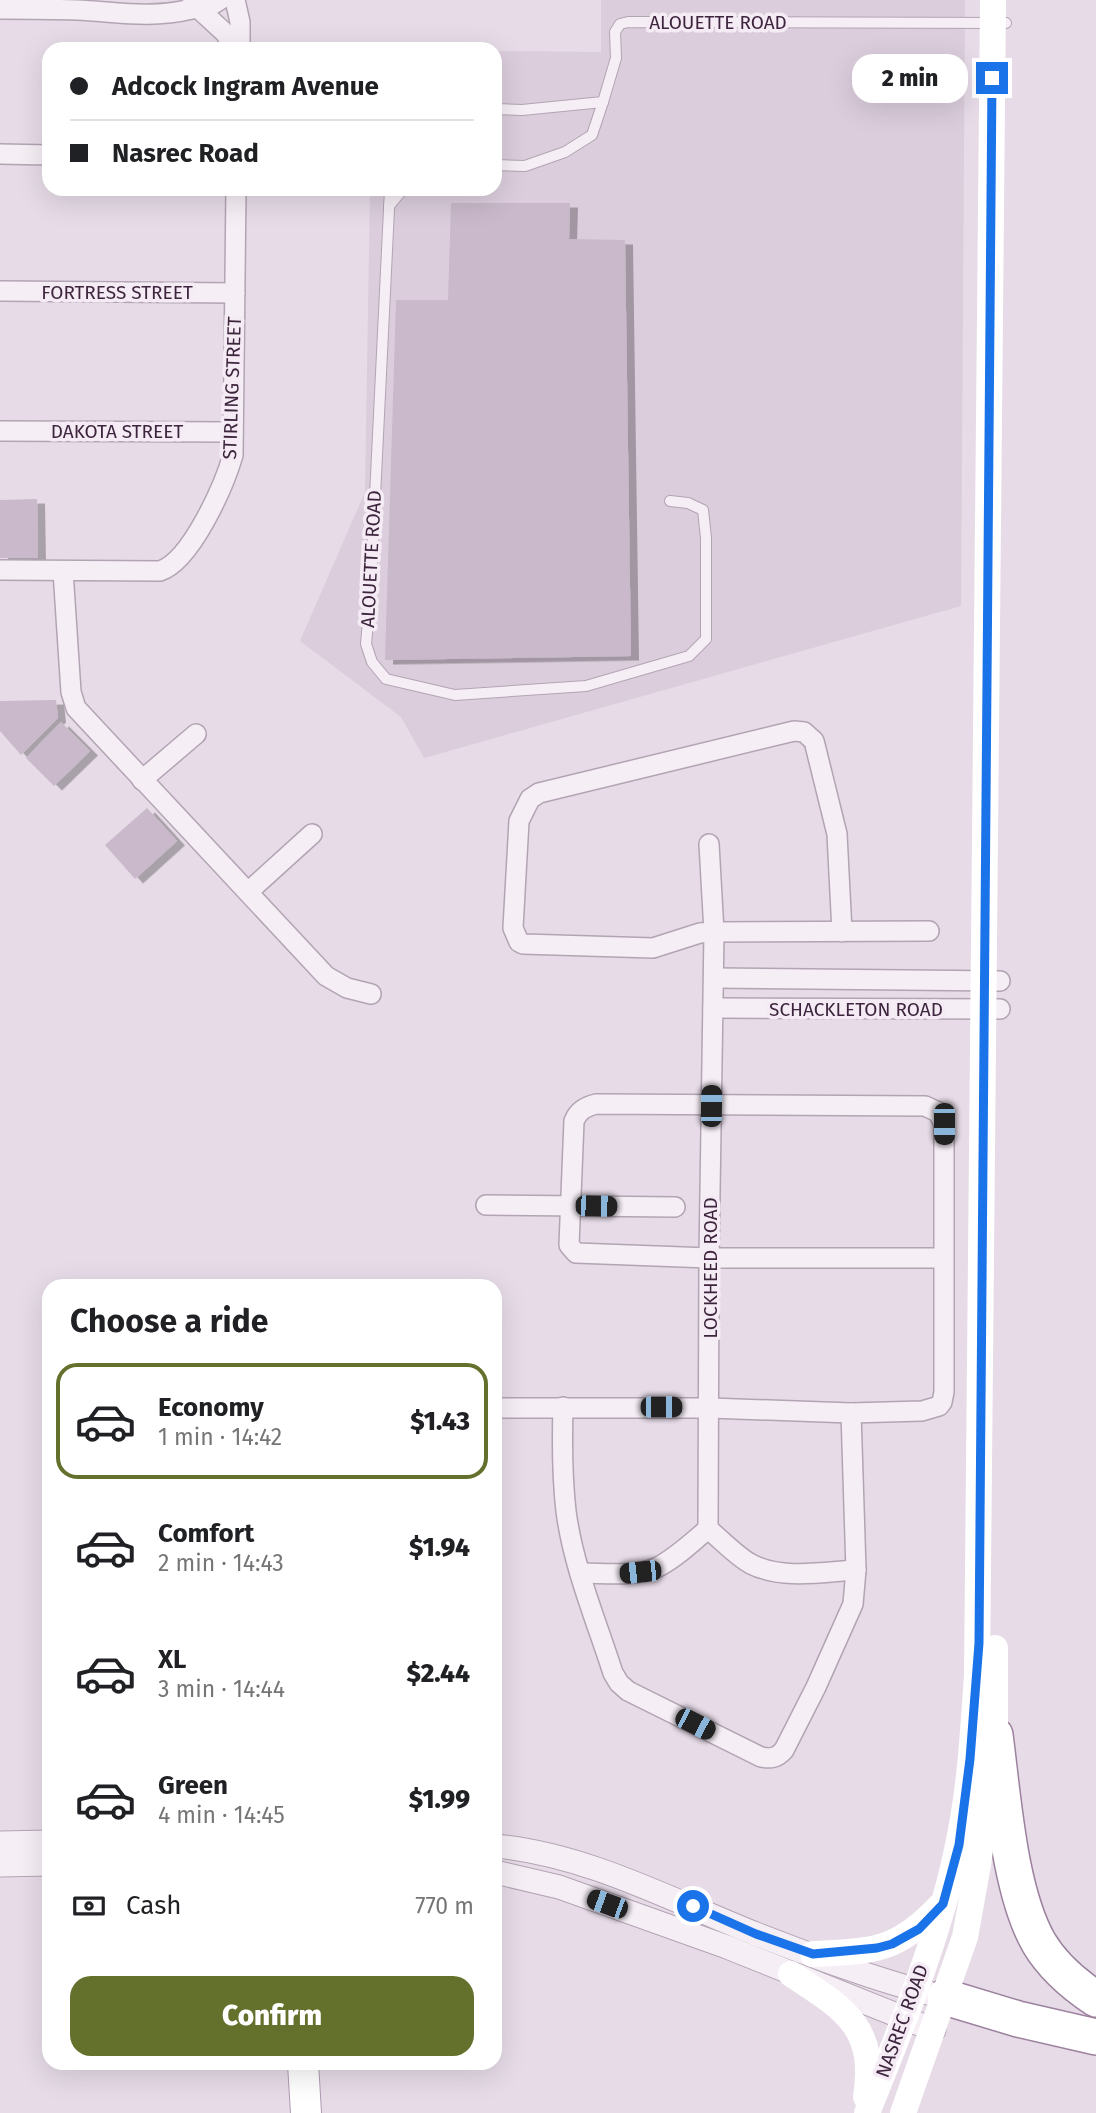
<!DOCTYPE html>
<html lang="en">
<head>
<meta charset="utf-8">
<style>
  :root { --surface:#fff; --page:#f6f6f6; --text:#202124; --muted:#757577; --line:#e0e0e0; --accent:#64712d }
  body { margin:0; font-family:"Fira Sans",sans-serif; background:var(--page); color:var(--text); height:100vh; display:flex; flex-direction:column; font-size:26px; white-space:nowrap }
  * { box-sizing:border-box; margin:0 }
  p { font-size:23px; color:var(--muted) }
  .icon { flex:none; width:38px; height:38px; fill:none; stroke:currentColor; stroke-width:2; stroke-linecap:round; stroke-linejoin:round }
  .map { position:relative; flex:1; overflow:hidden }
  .drawer { position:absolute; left:42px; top:1279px; width:460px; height:791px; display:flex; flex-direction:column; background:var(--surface); border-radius:21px; box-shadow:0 7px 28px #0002 }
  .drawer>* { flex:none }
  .hud { position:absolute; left:42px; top:42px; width:460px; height:154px; border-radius:21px; box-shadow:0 7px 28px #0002; display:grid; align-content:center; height:154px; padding:0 28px; background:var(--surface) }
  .end { position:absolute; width:32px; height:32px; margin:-16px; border:9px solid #1a73e8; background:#fff; box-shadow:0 0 0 4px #fff }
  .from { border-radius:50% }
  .bubble { position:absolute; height:49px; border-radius:21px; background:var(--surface); box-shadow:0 7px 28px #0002; font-size:23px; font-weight:800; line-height:49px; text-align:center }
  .car { position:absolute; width:21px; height:42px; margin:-21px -10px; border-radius:9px; box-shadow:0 0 5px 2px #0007; background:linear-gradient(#222 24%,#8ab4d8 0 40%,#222 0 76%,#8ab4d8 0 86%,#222 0) }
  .hud b { display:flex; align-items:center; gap:24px; height:66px; font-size:26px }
  .hud b+b { border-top:2px solid var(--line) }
  .hud i { width:18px; height:18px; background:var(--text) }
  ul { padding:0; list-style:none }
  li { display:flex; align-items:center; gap:21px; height:116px; margin:0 14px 10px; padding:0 14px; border:4px solid transparent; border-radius:21px }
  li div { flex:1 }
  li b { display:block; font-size:26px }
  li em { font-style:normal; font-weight:800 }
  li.current { border-color:var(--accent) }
  li>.icon { width:63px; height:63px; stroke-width:1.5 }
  h2 { padding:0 28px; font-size:32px; line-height:84px }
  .pay { display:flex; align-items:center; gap:18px; height:77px; padding:0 28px; font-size:26px }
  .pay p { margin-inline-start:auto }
  .action { display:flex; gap:14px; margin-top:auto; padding:14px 28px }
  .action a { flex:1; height:80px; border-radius:21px; background:var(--accent); color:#fff; font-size:28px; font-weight:800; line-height:80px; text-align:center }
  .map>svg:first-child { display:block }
  .built { fill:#dbcddc }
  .building { fill:#c9b9ca; filter:url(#shadow) }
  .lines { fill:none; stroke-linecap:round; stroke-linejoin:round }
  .service-casing { stroke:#b3a4b4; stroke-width:12 }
  .minor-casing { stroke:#b3a4b4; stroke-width:22 }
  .tertiary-casing { stroke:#b3a4b4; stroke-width:25 }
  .primary-casing { stroke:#b19ab3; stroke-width:32 }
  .motorway-casing { stroke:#9c829e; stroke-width:38 }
  .service { stroke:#f5eef5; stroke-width:10 }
  .minor { stroke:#f5eef5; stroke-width:19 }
  .tertiary { stroke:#f5eef5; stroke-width:23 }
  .secondary { stroke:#fff; stroke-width:26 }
  .primary { stroke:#fff; stroke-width:30 }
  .motorway { stroke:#fff; stroke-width:35 }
  .route { stroke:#1a73e8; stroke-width:9 }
  .labels { text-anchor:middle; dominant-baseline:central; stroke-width:7; stroke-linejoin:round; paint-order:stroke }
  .street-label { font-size:19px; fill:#3d253d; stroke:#f4ebf4 }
</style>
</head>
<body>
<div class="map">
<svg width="1096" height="2113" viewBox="0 0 1096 2113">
  <defs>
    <filter id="shadow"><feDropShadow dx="8" dy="4.5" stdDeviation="0" flood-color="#0004"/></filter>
  </defs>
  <rect width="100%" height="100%" fill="#e6dbe7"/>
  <polygon class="built" points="601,0 965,0 961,606 424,758 401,717 300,641 365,492 370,189 495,189 495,51 601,52"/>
  <g class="building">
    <polygon points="451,203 570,203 569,239 625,240 631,656 385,660 396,300 448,300"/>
    <polygon points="37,499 38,558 0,558 0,500"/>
    <polygon points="56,700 58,718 21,755 0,731 0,701"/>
    <polygon points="61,722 90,751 54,786 26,758"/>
    <polygon points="147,808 177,841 135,879 105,845"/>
  </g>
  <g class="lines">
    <defs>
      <g id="service">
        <polyline points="495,109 522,110 603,102 616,58 615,32 620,24 628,22 1006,23"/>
        <polyline points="495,165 525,166 565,152 592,135 603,102"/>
        <polyline points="390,189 370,599 366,644 372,662 386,679 455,695 586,686 689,656 706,639 706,538 703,510 688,503 670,501"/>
        <polyline points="389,206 403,189"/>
      </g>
      <g id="minor">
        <polyline points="235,0 240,22 240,49"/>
        <polyline points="189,8 207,8 220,0"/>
        <path d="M0,9C26,9 51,9 77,10C118,12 150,19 192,9"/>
        <polyline points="199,9 225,33 235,49"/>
        <polyline points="0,154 49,155"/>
        <polyline points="0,291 235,293"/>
        <polyline points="0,431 233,432"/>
        <path d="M0,570L160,571C191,561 224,486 233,455L236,189"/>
        <polyline points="63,571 71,692 76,708 326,976 347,988 371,994"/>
        <polyline points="142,780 196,734"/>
        <polyline points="248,892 312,834"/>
        <polyline points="842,932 837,834 814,741 804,732 794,731 539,793 530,799 519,821 513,928 519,942 523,944 653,948 700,933 714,932 929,931"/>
        <polyline points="714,978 1000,981"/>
        <polyline points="713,1008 1000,1009"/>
        <polyline points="486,1205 675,1207"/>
        <path d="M563,1407C562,1441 562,1476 566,1511C573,1566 596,1620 613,1673L619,1683L628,1691L761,1757C771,1759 777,1758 784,1750L816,1687L853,1604L856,1570L851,1413"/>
        <path d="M495,1408H710L851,1413L922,1411L939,1406L942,1402L944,1392V1124L938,1112L925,1106L596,1104C585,1107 578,1111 574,1121L569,1245L576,1253L709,1258H944"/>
        <polyline points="708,1529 709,1258 714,932 709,844"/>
        <path d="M708,1529C722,1540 736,1556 751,1564C782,1580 823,1572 856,1570"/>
        <path d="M580,1573C604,1573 633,1577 656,1568C675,1559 692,1542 708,1529"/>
      </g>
      <g id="tertiary">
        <polyline points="0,1843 49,1842"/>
        <path d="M495,1846C586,1854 673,1901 756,1934C813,1956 873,1979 932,1994"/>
        <polyline points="0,1865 49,1864"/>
        <polyline points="495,1872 559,1887 727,1947 934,2030"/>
      </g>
      <polyline id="primary" points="303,2063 306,2113"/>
      <g id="motorway">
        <path d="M995,1735C1003,1795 1009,1891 1039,1943C1052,1965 1075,1985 1096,1999"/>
        <polyline points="945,1997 1018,2019 1096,2037"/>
      </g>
    </defs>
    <use href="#service" class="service-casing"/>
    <use href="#minor" class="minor-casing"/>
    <use href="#tertiary" class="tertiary-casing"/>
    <use href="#primary" class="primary-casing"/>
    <use href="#motorway" class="motorway-casing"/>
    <use href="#service" class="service"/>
    <use href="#minor" class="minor"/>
    <use href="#tertiary" class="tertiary"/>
    <g class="secondary">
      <path d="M813,1954C874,1951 896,1952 940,1906"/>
      <path d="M791,1974C844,2009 877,2026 866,2097"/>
      <path d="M867,2113C901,2028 940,1935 958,1845C970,1790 973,1732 977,1675L993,0"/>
      <polyline points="903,2113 965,1937 978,1865 995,1735 995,1648"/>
    </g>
    <use href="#primary" class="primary"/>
    <use href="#motorway" class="motorway"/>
  </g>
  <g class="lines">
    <polyline class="route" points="693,1906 756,1934 813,1954 877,1948 892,1944 919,1929 943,1904 959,1845 970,1759 979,1643 992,78"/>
  </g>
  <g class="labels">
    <g class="street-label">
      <text x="718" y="22">ALOUETTE ROAD</text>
      <text x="117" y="292">FORTRESS STREET</text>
      <text transform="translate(232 388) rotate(-88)">STIRLING STREET</text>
      <text x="117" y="431">DAKOTA STREET</text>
      <text transform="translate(371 559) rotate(-87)">ALOUETTE ROAD</text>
      <text x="856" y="1009">SCHACKLETON ROAD</text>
      <text transform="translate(710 1268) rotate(-90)">LOCKHEED ROAD</text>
      <text transform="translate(902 2021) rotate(-70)">NASREC ROAD</text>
    </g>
  </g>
</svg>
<i class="end from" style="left:693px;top:1906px"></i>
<i class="end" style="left:992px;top:78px"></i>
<div class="bubble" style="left:852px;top:54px;width:116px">2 min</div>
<i class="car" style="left:711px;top:1106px;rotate:1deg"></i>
<i class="car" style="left:944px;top:1124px;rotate:180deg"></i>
<i class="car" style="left:596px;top:1206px;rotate:91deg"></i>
<i class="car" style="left:661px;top:1407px;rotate:90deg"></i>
<i class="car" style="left:640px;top:1572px;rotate:264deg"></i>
<i class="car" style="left:695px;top:1724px;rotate:117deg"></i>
<i class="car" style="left:607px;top:1904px;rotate:290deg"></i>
<div class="hud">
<b><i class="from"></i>Adcock Ingram Avenue</b>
<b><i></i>Nasrec Road</b>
</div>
<section class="drawer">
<h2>Choose a ride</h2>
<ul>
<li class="current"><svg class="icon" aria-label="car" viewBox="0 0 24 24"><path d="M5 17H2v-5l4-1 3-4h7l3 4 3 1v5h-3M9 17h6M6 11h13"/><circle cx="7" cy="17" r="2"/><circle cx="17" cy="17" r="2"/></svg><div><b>Economy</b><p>1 min · 14:42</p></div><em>$1.43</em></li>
<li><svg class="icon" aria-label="car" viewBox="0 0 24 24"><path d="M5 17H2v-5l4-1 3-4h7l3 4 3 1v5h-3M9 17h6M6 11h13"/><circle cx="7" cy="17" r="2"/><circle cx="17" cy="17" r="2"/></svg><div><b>Comfort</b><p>2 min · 14:43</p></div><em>$1.94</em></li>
<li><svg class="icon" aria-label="car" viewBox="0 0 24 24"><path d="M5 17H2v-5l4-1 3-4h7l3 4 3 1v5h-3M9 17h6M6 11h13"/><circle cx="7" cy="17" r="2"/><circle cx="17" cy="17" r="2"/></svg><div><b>XL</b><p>3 min · 14:44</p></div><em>$2.44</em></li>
<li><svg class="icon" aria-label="car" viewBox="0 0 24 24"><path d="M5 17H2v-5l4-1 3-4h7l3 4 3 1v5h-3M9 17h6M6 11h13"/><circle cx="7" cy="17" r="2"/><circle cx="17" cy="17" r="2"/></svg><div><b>Green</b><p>4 min · 14:45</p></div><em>$1.99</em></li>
</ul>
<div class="pay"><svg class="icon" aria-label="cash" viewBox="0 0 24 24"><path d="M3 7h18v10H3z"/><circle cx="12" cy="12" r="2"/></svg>Cash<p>770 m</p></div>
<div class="action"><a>Confirm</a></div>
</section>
</div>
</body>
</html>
